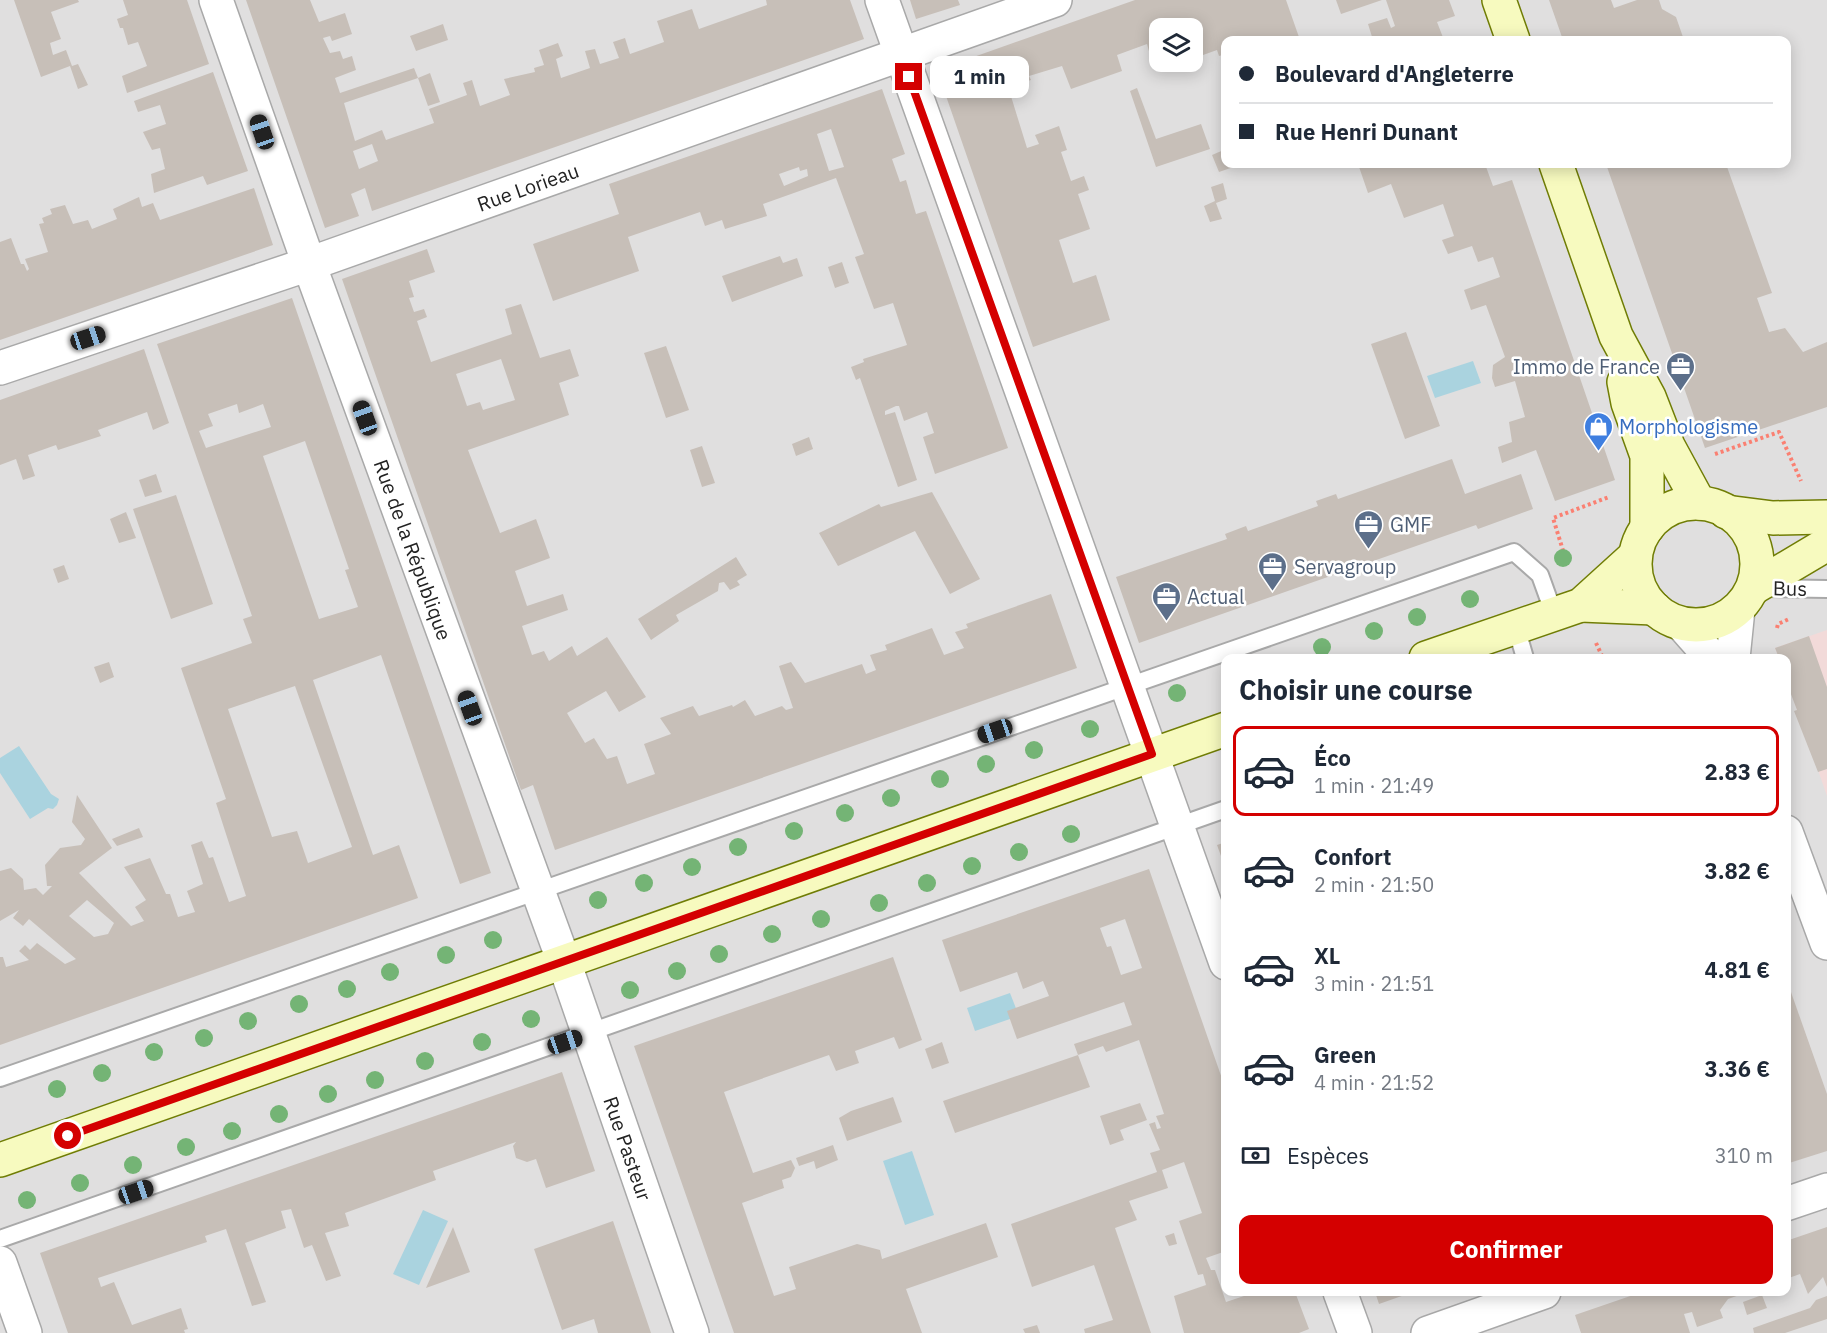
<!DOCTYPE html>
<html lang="fr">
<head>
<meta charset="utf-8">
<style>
  :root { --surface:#fff; --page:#f2f2f3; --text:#1f2937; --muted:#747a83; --line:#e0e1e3; --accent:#d40000 }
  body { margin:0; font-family:"IBM Plex Sans",sans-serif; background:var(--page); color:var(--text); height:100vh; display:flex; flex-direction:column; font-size:22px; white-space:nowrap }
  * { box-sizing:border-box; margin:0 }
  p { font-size:20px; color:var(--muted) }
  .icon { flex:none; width:33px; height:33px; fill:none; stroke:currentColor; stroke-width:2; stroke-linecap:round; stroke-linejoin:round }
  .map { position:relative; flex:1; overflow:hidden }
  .details { position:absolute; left:1221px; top:654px; width:570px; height:642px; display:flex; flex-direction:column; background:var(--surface); border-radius:12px; box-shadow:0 3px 15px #0003 }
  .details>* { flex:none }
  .banner { position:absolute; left:1221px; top:36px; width:570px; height:132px; border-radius:12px; box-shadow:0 3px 15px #0003; display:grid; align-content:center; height:132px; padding:0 18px; background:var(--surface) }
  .buttons { position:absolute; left:1149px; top:18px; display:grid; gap:12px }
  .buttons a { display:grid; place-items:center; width:54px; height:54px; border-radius:12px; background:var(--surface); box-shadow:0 3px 15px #0003; font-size:30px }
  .end { position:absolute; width:27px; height:27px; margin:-14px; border:8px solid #d40000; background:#fff; box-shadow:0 0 0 3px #fff }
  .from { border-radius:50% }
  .bubble { position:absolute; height:42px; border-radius:12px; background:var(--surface); box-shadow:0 3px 15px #0003; font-size:20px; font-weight:700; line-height:42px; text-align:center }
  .car { position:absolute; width:18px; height:36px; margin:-18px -9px; border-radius:8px; box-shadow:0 0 4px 2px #0007; background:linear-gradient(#222 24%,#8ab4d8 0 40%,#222 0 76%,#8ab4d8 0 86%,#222 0) }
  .banner b { display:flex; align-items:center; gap:21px; height:57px; font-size:22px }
  .banner b+b { border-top:2px solid var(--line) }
  .banner i { width:15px; height:15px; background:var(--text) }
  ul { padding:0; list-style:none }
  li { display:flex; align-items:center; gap:18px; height:90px; margin:0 12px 9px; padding:0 6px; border:3px solid transparent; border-radius:12px }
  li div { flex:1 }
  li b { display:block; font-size:22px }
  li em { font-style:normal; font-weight:700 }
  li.selected { border-color:var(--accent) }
  li>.icon { width:54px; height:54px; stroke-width:1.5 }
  h2 { padding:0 18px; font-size:27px; line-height:72px }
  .pay { display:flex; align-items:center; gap:15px; height:66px; padding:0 18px; font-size:22px }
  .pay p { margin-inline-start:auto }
  .primary-button { display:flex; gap:12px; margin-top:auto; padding:12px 18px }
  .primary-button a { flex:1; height:69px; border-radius:12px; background:var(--accent); color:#fff; font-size:24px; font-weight:700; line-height:69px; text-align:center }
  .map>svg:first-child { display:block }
  .residential { fill:#e0dfdf; fill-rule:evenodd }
  .commercial { fill:#f2dad9 }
  .water { fill:#aad3df }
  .building { fill:#c7bfb8; fill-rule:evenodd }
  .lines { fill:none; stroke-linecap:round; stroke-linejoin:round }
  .service-casing { stroke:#a9a9a9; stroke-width:20 }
  .minor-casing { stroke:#a9a9a9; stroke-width:36 }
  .tertiary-casing { stroke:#a9a9a9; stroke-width:36 }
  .secondary-casing { stroke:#707d05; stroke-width:36 }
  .path { stroke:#fa8072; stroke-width:4; stroke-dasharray:3 3; stroke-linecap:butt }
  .service { stroke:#fff; stroke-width:16 }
  .minor { stroke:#fff; stroke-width:33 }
  .tertiary { stroke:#fff; stroke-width:33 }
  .secondary { stroke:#f7fabf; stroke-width:33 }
  .tree { fill:#74b475 }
  .route { stroke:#d40000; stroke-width:8 }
  .labels { text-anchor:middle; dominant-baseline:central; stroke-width:5; stroke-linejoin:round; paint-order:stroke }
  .street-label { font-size:20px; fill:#222; stroke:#fff }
  .service-label { font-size:20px; fill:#4e5e75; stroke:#fff; text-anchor:start }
  .shop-label { font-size:20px; fill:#366cbe; stroke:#fff; text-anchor:start }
</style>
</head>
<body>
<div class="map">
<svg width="1827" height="1333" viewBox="0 0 1827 1333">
  <rect width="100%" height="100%" fill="#f2efe9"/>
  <path class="residential" d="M0,0H1827V1333H0ZM1160,28H1192V62H1160ZM1226,40H1786V164H1226ZM1226,658H1786V1292H1226Z"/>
  <polygon class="commercial" points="1827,630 1827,796 1787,681 1786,658 1779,658 1775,648"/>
  <g class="water">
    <polygon points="1473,361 1481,383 1435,398 1427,376"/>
    <polygon points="19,746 51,794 59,799 57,805 53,809 48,808 30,819 0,773 0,758"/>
    <polygon points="1010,993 1019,1016 975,1031 967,1008"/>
    <polygon points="912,1151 934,1215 905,1225 883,1161"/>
    <polygon points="423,1210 448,1221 419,1285 393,1274"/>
  </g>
  <g class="building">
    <polygon points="14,0 78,0 79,2 51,12 61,39 50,43 53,55 66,50 72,66 78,64 88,85 78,89 70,66 41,77"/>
    <polygon points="123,0 187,0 209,64 127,93 122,76 147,66 138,42 128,45 123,28 120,28 117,19 128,15"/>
    <path d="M246,0H310L319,22L345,13L352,34L332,41L330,36L323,38L330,53L340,51L343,59L352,56L356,70L335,78L340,93L414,68L418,78L344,103L355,141L382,130L386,140L434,123L429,109L467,95L463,83L472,80L480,106L510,95L504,79L535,72L534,68L544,65L539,50L558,43L563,56L556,59L561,78L590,68L585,51L595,49L600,64L619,58L613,42L625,38L630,54L664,42L657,21L692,9L699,29L767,5L766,0H850L864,39L372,211L365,188L351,194L359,216L325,228ZM372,144L378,161L359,169L353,151Z"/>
    <polygon points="910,0 958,0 960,5 916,19"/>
    <polygon points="1135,0 1286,0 1300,40 1277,40 1276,37 1265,40 1226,40 1226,54 1219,56 1217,50 1192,59 1192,28 1160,28 1160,51 1150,55 1147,44 1117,55 1122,71 1071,89 1062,66 1029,76 1031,80 1021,83 1022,89 1010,93 1027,148 1039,144 1035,135 1059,126 1067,150 1061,152 1071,181 1084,176 1089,190 1078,194 1090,229 1059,240 1073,283 1096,275 1110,320 1033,347 937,70"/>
    <polygon points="1336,0 1382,0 1341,14"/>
    <polygon points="1386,0 1449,0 1455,16 1437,22 1444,40 1373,40 1368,24 1387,18 1391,28 1395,26"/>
    <polygon points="1549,0 1611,0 1614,8 1637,0 1659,0 1662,9 1676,17 1684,40 1563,40"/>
    <polygon points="443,24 448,40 416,51 410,36"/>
    <polygon points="213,72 248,171 207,185 203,176 154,193 151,174 165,169 160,148 152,150 143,132 166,124 160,105 138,112 134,101"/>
    <polygon points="430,73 440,102 428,106 418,78"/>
    <polygon points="1137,88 1156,139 1201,124 1210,149 1156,167 1130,91"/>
    <path d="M882,89L905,154L892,159L900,182L906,180L916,214L926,211L1008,448L935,474L923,437L934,433L927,412L904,421L899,406H896L885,411V415L895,412L917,480L898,487L860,378L856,380L851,367L864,362L863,359L907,345L893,303L874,309L855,257L864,254L836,178L763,204L767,216L725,229L722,220L705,226L700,212L628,237L639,271L553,301L533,244L619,214L609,184ZM831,129L844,167L829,171L817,134ZM799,167L800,171L807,169L808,176L784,186L779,174Z"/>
    <polygon points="1226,149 1226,164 1242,164 1219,172 1212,155"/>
    <polygon points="1358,164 1485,164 1493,186 1512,180 1615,480 1555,501 1536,450 1502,463 1498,447 1512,442 1509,422 1525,417 1515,381 1495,387 1492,378 1493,365 1505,357 1486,305 1471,310 1464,290 1500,277 1493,257 1478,262 1472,246 1448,254 1442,240 1454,236 1443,204 1404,218 1391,184 1368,193"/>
    <polygon points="1606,164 1726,164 1772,293 1757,298 1769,332 1785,328 1803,352 1827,342 1827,407 1705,448"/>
    <polygon points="1223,183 1227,199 1216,203 1222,219 1210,222 1204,206 1215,201 1211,187"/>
    <polygon points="254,188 273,245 0,340 0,242 11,238 21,264 24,264 27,271 29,269 25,259 48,252 39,224 44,223 42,218 52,214 50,209 65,205 73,224 88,220 92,229 117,219 113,209 139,197 142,207 153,203 160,220"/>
    <path d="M427,249L435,272L409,281L414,297L409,298L414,312L424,309L427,317L417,321L431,362L512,334L505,309L521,304L540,358L570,349L579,376L559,383L569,415L468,450L500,533L536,519L544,541L550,558L515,571L527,606L563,594L568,610L522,626L532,655L544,651L549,661L572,646L577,656L607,637L646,697L619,712L606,691L567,713L585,743L594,738L607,759L617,756L627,784L655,774L644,744L671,734L660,718L693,706L699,716L732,705L733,707L745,700L755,716L782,706L786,710L793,708L779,666L791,662L805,683L862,664L866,674L876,670L870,655L887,650L885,645L932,628L944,655L964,648L955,632L968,628L966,624L1051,594L1077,668L555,850L533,785L521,790L342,279ZM501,359L515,400L483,410L480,402L467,406L456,374Z"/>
    <polygon points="780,256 783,263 797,258 803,276 732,302 722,276"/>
    <polygon points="842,262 849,283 835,288 828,267"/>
    <path d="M292,298L491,873L460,884L381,655L313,680L373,855L399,845L418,898L0,1045V957H3L6,967L29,960L19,951L25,945L30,950L37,943L65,964L76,959L29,919L23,926L13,918L19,910L0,921V871L11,868L23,879L24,890L36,888L43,895L52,886H47L45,865L60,848L81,845L85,839L72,822L77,795L112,848L79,873L131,926L144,921L135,907L146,900L124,867L150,858L166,894H170L178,917L195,912L187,891L203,884L191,845L202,841L209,858L213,857L229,902L246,896L216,803L226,799L181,668L252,643L243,619L252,616L157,344ZM237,404L239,413L263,404L271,427L206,448L199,431L213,426L208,414ZM305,441L349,569L345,570L358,607L319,619L263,456ZM295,686L352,847L308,863L297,831L272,837L228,709ZM87,900L114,923L108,934L94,937L69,916Z"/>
    <polygon points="1406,332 1440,426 1405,439 1371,344"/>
    <polygon points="666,346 689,410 666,418 644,353"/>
    <polygon points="144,349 169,423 153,430 147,412 98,430 101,436 58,450 56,445 28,455 35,476 23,480 16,459 0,465 0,400"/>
    <polygon points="809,437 813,449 796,456 792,444"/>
    <polygon points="702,446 715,483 702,487 690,450"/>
    <polygon points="1452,459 1465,494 1521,474 1533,509 1478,529 1476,525 1139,643 1116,577 1227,539 1225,534 1246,526 1248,531 1318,506 1316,501 1336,494 1338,499"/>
    <polygon points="156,474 162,492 145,497 139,480"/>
    <polygon points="932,492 980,579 950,594 915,531 838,566 819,533 879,504 881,507"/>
    <polygon points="176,495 213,604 171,619 133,509"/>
    <polygon points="126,512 136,538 119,543 110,519"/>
    <polygon points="736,557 747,575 737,581 740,585 730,590 724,582 719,583 718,591 676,615 679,621 651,640 638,619"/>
    <polygon points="64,565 69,579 58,583 53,569"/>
    <polygon points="1809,636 1827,687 1827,769 1818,772 1794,711 1797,710 1786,681 1786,658 1779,658 1775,648"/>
    <polygon points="109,662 114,677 100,683 94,667"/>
    <polygon points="139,828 143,837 117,846 112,839"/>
    <polygon points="1226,842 1226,867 1225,867 1217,845"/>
    <path d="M1149,869L1226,1090V1251L1206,1258L1211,1270H1215L1226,1302L1256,1292H1295L1309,1329L1299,1333H1184L1174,1296L1206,1285L1203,1274L1198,1275L1179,1221L1202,1213L1184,1162L1162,1170L1168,1188L1129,1201L1137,1220L1115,1228L1151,1333H1085L1084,1329L1113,1320L1094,1265L1032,1287L1011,1224L1157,1172L1150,1153L1160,1150L1149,1124L1155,1122L1157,1129L1161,1128L1156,1116L1164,1114L1139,1040L1106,1052L1103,1046L1078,1055L1074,1044L1132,1025L1124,1002L1017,1039L1007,1011L1049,996L1043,981L1023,989L1017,972L960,992L942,940ZM1125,919L1142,968L1121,975L1111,946L1107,947L1100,928Z"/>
    <polygon points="893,957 922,1040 899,1049 894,1037 855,1051 859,1063 836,1071 829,1055 724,1092 753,1173 791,1160 795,1168 791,1177 782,1180 784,1188 742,1203 774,1296 796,1289 789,1267 857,1244 880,1250 882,1259 986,1223 998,1257 906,1289 922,1333 734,1333 634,1046"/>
    <polygon points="1786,978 1827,1094 1827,1151 1786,1164"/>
    <polygon points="942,1042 949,1063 932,1069 925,1049"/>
    <polygon points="1078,1055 1090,1087 955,1133 943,1101"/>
    <polygon points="562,1072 595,1171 546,1188 536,1159 527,1162 516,1158 513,1146 516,1142 433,1171 436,1180 345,1213 349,1226 325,1233 341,1276 326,1281 312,1245 304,1248 291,1209 281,1211 286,1228 245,1243 266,1302 252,1306 226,1229 205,1236 207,1242 98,1278 101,1287 114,1282 132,1325 181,1308 188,1329 184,1330 185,1333 68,1333 40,1253"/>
    <polygon points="893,1097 902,1122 847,1141 839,1118 851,1111"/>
    <polygon points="1140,1103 1147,1120 1120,1130 1124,1140 1110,1145 1100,1116"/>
    <polygon points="833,1145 838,1160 816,1169 814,1161 799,1166 796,1158"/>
    <polygon points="613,1221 651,1333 598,1333 594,1319 562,1330 534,1249"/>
    <polygon points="453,1227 470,1272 426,1288"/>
    <polygon points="1827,1227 1827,1287 1823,1277 1808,1294 1800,1274 1786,1279 1786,1241"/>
    <polygon points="1174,1233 1177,1244 1169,1246 1165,1236"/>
    <polygon points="1375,1292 1413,1292 1379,1304"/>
    <polygon points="1642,1292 1748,1292 1728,1299 1720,1310 1723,1318 1697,1327 1692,1312 1684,1314 1690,1333 1581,1333 1575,1315"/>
    <polygon points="1762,1295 1767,1308 1747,1315 1743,1302"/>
    <polygon points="1827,1296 1827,1319 1785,1333 1754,1333 1753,1328 1810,1308 1816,1300"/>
    <polygon points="1037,1325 1040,1333 1025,1333 1023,1329"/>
  </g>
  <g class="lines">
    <defs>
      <g id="service">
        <polyline points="1762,588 1827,589"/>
        <polyline points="1516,627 1525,658"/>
        <polyline points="0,1078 1514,552 1540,575 1554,614"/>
        <polyline points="0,1239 1226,809"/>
      </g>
      <g id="minor">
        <path id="s1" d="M216,0L309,264L564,962L692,1333"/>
        <polyline points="882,0 1226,963"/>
        <path id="s2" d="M0,368L309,264L1055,0"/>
        <polyline points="1786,1204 1827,1190"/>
        <polyline points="0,1263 25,1333"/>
        <polyline points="1340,1292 1355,1333"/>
        <polyline points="1428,1333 1544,1292"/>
      </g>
      <g id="tertiary">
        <polyline points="1682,624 1712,658"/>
        <polyline points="1733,658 1738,609"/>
        <polyline points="1786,832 1827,943"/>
      </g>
      <g id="secondary">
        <polyline points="1499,0 1513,40"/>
        <polyline points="1556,164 1616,336 1649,397 1668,446 1699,503"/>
        <polyline points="1624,382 1628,403 1647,456 1647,528"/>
        <circle cx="1696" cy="564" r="61"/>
        <polyline points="1726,512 1773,518 1827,517"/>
        <polyline points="1753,588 1827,544"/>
        <polyline points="1581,605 1654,608"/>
        <polyline points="1426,658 1581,605 1635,556"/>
        <polyline points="0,1160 1226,729"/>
      </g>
    </defs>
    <use href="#service" class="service-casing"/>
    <use href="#minor" class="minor-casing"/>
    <use href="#tertiary" class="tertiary-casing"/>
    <use href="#secondary" class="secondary-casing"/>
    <g class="path">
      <polyline points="1715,454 1779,432 1801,481"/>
      <polyline points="1565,557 1553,518 1609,497"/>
      <polyline points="1777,628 1778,624 1789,619"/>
      <polyline points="1596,643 1603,658"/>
    </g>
    <use href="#service" class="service"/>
    <use href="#minor" class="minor"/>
    <use href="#tertiary" class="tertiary"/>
    <use href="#secondary" class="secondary"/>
  </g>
  <g class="tree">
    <circle cx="1563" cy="558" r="9"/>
    <circle cx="1470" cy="599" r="9"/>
    <circle cx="1417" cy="617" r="9"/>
    <circle cx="1374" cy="631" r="9"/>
    <circle cx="1322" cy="647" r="9"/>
    <circle cx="1177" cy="693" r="9"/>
    <circle cx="1090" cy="729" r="9"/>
    <circle cx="1034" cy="750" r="9"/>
    <circle cx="986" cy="764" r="9"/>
    <circle cx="940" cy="779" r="9"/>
    <circle cx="891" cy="798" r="9"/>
    <circle cx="845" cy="813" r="9"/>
    <circle cx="794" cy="831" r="9"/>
    <circle cx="1071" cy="834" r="9"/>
    <circle cx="738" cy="847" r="9"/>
    <circle cx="1019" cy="852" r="9"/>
    <circle cx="972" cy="866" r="9"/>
    <circle cx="692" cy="867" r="9"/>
    <circle cx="644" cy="883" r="9"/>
    <circle cx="927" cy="883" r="9"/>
    <circle cx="598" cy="900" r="9"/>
    <circle cx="879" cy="903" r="9"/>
    <circle cx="821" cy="919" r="9"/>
    <circle cx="772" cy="934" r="9"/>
    <circle cx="493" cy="940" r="9"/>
    <circle cx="719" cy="954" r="9"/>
    <circle cx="446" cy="955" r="9"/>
    <circle cx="677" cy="971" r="9"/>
    <circle cx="390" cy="972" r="9"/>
    <circle cx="347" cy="989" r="9"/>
    <circle cx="630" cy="990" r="9"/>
    <circle cx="299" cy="1004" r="9"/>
    <circle cx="531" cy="1019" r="9"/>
    <circle cx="248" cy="1021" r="9"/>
    <circle cx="204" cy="1038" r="9"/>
    <circle cx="482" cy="1042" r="9"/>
    <circle cx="154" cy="1052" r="9"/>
    <circle cx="425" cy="1061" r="9"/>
    <circle cx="102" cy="1073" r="9"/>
    <circle cx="375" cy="1080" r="9"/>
    <circle cx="57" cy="1089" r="9"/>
    <circle cx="328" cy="1094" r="9"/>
    <circle cx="279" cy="1114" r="9"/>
    <circle cx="232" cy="1131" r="9"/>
    <circle cx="186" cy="1147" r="9"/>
    <circle cx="133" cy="1165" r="9"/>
    <circle cx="80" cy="1183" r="9"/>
    <circle cx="27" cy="1200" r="9"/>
  </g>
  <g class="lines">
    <polyline class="route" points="68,1136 1152,754 909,77"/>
  </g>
  <defs>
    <symbol id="office-pin" viewBox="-11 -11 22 30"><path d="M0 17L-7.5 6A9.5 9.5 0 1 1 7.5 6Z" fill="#5c6f8a" stroke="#fff"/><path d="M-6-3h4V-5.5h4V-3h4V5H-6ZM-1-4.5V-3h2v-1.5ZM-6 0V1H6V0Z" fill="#fff"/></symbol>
    <symbol id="shop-pin" viewBox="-11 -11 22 30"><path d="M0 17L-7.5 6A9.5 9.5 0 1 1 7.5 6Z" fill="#3f7fe0" stroke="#fff"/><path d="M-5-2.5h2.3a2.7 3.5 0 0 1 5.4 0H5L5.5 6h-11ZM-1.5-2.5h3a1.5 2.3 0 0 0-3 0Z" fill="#fff"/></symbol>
  </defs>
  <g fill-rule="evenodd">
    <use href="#office-pin" x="1664" y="350" width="33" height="45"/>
    <use href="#shop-pin" x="1582" y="410" width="33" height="45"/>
    <use href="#office-pin" x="1352" y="508" width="33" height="45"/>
    <use href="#office-pin" x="1256" y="550" width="33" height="45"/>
    <use href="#office-pin" x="1150" y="580" width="33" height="45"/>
  </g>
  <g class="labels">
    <g class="street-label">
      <text stroke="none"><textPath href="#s2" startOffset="558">Rue Lorieau</textPath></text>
      <text stroke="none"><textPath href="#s1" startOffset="584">Rue de la République</textPath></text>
      <text transform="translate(1790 588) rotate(1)">Bus</text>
      <text stroke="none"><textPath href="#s1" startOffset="1220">Rue Pasteur</textPath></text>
    </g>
    <g class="service-label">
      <text x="1660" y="366" text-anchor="end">Immo de France</text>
      <text x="1390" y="524">GMF</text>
      <text x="1294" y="566">Servagroup</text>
      <text x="1187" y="596">Actual</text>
    </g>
    <g class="shop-label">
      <text x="1619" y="426">Morphologisme</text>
    </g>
  </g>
</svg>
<div class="buttons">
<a><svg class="icon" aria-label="layers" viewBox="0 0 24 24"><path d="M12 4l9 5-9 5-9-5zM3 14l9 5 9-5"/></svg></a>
</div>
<i class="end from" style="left:68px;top:1136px"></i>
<i class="end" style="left:909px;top:77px"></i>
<div class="bubble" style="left:930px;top:56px;width:99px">1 min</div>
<i class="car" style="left:262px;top:132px;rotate:341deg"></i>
<i class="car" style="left:88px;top:338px;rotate:72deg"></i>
<i class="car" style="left:365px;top:418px;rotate:340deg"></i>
<i class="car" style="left:470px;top:708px;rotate:340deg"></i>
<i class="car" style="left:995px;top:731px;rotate:251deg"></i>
<i class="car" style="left:565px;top:1042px;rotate:71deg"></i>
<i class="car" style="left:136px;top:1192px;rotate:71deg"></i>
<div class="banner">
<b><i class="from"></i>Boulevard d'Angleterre</b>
<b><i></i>Rue Henri Dunant</b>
</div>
<section class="details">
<h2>Choisir une course</h2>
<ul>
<li class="selected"><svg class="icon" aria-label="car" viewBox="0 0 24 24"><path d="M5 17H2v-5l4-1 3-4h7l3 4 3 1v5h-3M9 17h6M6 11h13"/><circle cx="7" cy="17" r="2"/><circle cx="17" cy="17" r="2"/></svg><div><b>Éco</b><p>1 min · 21:49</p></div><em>2.83 €</em></li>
<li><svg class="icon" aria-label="car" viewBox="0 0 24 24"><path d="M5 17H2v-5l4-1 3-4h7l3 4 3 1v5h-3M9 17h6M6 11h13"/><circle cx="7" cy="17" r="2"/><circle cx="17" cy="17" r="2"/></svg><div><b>Confort</b><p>2 min · 21:50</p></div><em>3.82 €</em></li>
<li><svg class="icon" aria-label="car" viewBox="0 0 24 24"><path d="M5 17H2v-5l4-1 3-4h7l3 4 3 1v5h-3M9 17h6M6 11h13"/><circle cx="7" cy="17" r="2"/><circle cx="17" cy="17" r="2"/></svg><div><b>XL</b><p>3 min · 21:51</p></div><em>4.81 €</em></li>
<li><svg class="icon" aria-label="car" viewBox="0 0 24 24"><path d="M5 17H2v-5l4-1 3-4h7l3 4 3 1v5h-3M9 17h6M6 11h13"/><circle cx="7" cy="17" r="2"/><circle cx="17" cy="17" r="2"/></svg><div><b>Green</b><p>4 min · 21:52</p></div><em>3.36 €</em></li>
</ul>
<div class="pay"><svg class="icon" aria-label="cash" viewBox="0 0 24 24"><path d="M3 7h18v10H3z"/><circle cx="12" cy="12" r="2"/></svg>Espèces<p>310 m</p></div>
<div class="primary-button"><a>Confirmer</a></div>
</section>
</div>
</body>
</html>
